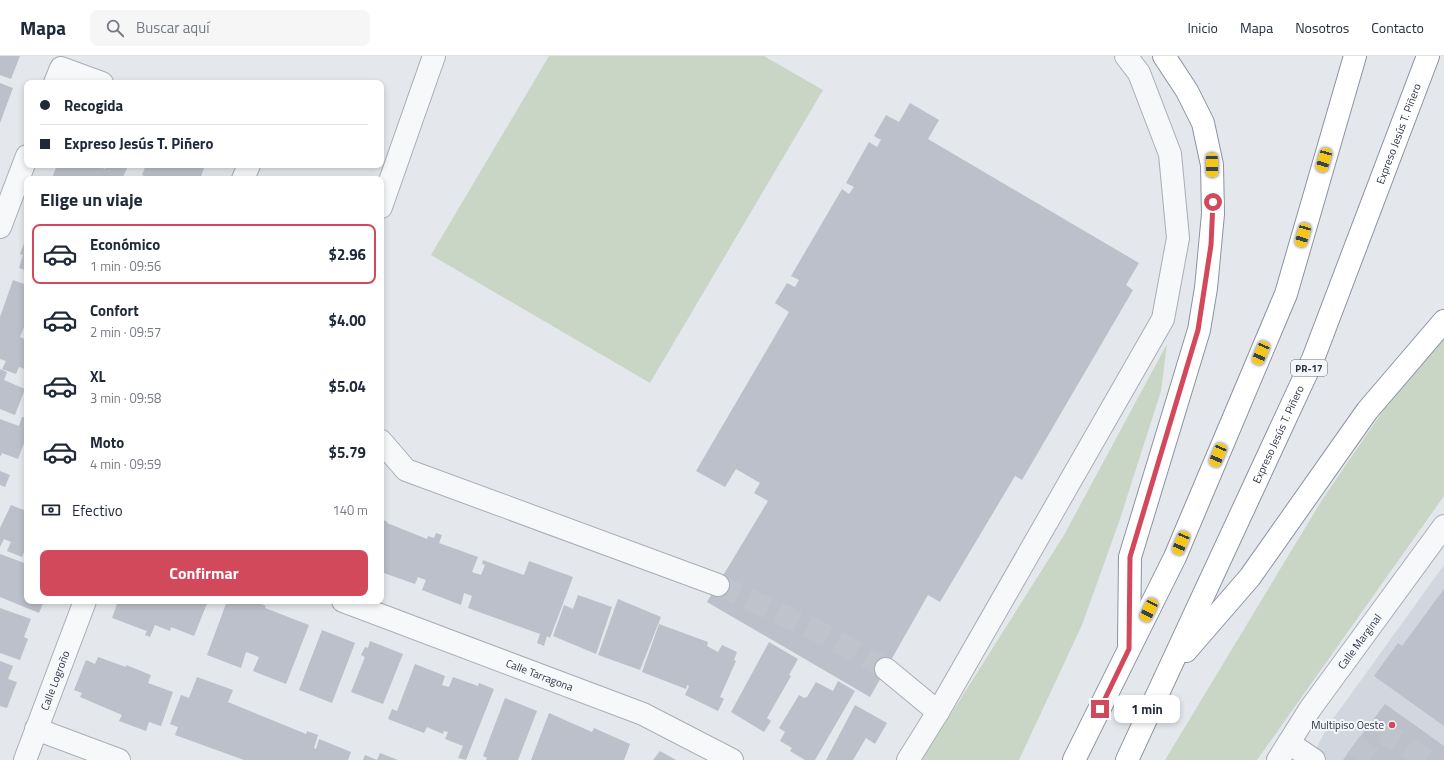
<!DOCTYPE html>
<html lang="es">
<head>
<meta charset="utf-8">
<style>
  :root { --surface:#fff; --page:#f6f6f7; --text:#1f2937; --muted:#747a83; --line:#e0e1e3; --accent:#d1495b }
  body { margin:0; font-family:"Titillium Web",sans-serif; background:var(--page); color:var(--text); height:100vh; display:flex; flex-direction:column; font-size:15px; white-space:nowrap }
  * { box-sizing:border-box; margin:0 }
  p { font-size:13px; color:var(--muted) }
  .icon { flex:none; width:22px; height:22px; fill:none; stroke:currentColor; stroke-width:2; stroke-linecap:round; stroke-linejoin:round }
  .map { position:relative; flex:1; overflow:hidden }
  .side { position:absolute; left:24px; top:120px; width:360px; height:428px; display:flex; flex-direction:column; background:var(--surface); border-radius:8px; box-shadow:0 2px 6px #0003 }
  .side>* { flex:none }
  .banner { position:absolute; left:24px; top:24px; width:360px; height:88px; border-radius:8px; box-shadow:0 2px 6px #0003; display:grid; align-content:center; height:88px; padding:0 16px; background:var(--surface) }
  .end { position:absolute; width:18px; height:18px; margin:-9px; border:5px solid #d1495b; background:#fff; box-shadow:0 0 0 2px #fff }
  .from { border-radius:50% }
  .bubble { position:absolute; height:28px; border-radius:8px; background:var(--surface); box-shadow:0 2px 6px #0003; font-size:13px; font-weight:700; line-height:28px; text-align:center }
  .car { position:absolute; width:12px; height:24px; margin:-12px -6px; border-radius:5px; box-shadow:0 0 3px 1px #0007; background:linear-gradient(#f5c518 24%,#345 0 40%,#f5c518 0 76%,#345 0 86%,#f5c518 0) }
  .banner b { display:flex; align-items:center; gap:14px; height:38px; font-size:15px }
  .banner b+b { border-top:1px solid var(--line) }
  .banner i { width:10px; height:10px; background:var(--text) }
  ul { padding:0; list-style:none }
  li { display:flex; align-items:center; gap:12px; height:60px; margin:0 8px 6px; padding:0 8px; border:2px solid transparent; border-radius:8px }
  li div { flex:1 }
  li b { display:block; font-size:15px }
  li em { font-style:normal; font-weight:700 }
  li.current { border-color:var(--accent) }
  li>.icon { width:36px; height:36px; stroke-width:1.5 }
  h2 { padding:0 16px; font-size:18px; line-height:48px }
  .pay { display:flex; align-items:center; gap:10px; height:44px; padding:0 16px; font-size:15px }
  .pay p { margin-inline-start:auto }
  .button { display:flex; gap:8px; margin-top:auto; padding:8px 16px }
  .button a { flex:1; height:46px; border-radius:8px; background:var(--accent); color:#fff; font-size:16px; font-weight:700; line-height:46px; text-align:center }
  header { display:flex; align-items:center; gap:24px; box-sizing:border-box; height:56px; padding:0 20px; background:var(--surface); border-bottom:1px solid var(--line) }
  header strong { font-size:19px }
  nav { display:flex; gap:22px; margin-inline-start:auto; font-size:14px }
  .search { width:280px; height:36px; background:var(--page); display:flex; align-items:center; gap:10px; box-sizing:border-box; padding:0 14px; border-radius:8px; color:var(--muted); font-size:15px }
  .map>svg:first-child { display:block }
  .built { fill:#d2d6de }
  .green { fill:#c9d6c5 }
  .building { fill:#bbc0ca }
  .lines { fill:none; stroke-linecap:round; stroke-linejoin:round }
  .minor-tunnel { stroke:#bfc3cb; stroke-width:22; stroke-dasharray:22 11; stroke-linecap:butt }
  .minor-casing { stroke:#a9aeb7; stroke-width:24 }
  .highway-casing { stroke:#8b94a3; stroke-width:24 }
  .minor { stroke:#f7f8fa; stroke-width:22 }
  .highway { stroke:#fff; stroke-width:22 }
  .route { stroke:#d1495b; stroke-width:5 }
  .poi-dot { fill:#d1495b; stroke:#f4f6f9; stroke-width:1.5 }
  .labels { text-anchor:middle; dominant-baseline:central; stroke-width:4; stroke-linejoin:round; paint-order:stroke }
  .shield { fill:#f4f6f9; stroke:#676e7b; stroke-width:1 }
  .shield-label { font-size:10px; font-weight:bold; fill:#2b3445 }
  .street-label { font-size:11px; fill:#2b3445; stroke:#f4f6f9 }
  .poi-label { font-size:11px; fill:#2b3445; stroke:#f4f6f9; text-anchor:end }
</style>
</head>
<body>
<header>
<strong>Mapa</strong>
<div class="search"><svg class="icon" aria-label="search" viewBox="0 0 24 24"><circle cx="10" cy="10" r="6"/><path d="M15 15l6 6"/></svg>Buscar aquí</div>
<nav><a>Inicio</a><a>Mapa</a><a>Nosotros</a><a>Contacto</a></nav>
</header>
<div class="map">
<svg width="1444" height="704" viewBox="0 0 1444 704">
  <rect width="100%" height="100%" fill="#e4e7ec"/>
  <polygon class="built" points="1444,509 1444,704 1310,704 1328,670"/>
  <g class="green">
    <polygon points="549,0 764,0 823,34 650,327 431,199"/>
    <polygon points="1444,276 1444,440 1257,704 1165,704 1322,444 1391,343"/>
    <polygon points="1167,288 1161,335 1120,463 1082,569 1019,704 922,704 1064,479"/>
  </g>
  <g class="building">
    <polygon points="0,0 20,0 11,23 0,19"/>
    <polygon points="0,27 13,32 0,67"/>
    <polygon points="910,47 939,64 928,83 1139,207 1126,229 1133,234 1022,424 1015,420 940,546 928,539 870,641 707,546 768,445 754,437 760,427 736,413 725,431 696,415 789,256 775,247 787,227 795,231 799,224 791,220 842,133 849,138 854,131 846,127 869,86 877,91 881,84 874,80 886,59 899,66"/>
    <polygon points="57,109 96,109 105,113 107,109 128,110 122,123 55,123 52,122"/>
    <polygon points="146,109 205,109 200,123 152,123 142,119"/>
    <polygon points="27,179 27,215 19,212 23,199 20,198"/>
    <polygon points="13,224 27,229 27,272 24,271 20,281 27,284 27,314 19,311 16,318 2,313 6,305 0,303 0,261"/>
    <polygon points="0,313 7,316 4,324 25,333 15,359 0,353"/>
    <polygon points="22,361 27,362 27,379 18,403 2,397 0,401 0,363 19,370"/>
    <polygon points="0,415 10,419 5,431 0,429"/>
    <polygon points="11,449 24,454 26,450 27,450 27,495 25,494 22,501 7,495 11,486 4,483 0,491 0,472"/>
    <polygon points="381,463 388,466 387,467 427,483 428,480 434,482 436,477 442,479 439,487 478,501 472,516 481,519 485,509 482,508 483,504 524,519 529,505 573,521 550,582 547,580 544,590 537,587 540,578 468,552 472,540 464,537 461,549 422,534 426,524 418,521 415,528 381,516"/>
    <polygon points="0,498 27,508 27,545 44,545 39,557 0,541"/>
    <polygon points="1444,533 1444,670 1374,620 1398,587 1402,590"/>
    <polygon points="578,539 612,551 596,598 553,580 564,549 573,553"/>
    <polygon points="618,543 661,561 640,614 598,599"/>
    <polygon points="118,545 208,545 194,580 171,571 170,575 155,569 150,581 145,579 147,575 112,562"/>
    <polygon points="227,545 253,545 266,550 265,552 309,569 286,628 253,615 259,601 249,597 246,596 241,612 207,599"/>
    <polygon points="0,552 31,563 24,581 28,583 20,604 0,597"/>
    <polygon points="659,568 708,586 707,590 718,596 722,589 737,596 734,604 736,605 720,641 724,643 718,655 685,639 689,630 687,629 686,633 642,616"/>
    <polygon points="322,574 355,587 332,647 299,634"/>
    <polygon points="370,585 403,598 383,648 351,636 365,601 361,599 365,591 368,592"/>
    <polygon points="769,586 798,603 789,619 791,620 767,662 771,665 764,676 731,656"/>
    <polygon points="98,601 126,611 126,609 151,619 148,627 173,636 161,670 149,666 146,675 119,665 122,659 80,641 82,637 74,634 86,604 95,608"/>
    <polygon points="0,605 13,610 8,623 17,626 7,652 0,650"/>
    <polygon points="415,608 445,620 442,629 449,631 453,621 478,630 479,627 494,633 466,704 458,702 463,690 445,683 448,676 444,675 443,678 427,671 424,677 388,663 392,653 397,655"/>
    <polygon points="197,621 233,634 228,646 306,678 307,675 318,679 314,692 316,693 319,683 351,696 348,704 244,704 175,679 178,671 170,668 181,639 189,642"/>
    <polygon points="838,625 855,635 815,704 805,704 790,695 792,692 780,685 785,676 779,672 799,639 804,642 807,641 816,626 833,635"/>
    <polygon points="505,642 537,655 518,704 486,704 487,702 483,700"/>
    <polygon points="1385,648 1444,690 1444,704 1343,704"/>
    <polygon points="855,649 887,667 875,688 866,682 853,704 826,704"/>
    <polygon points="549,657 592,676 594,672 630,688 624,704 531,704"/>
    <polygon points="660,695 676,704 653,704"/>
    <polygon points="380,697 398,704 363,704 365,699 377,704"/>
  </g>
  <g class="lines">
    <g class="minor-tunnel">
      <polyline points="718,529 826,579 886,613"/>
      <polyline points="1356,704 1370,685 1384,678 1397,684 1427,704"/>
    </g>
    <defs>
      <g id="minor">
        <polyline points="55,27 61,12 102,27"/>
        <polyline points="243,123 249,109"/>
        <polyline points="381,151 434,0"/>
        <polyline points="0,171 27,100"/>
        <polyline points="381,385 406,414 718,529"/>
        <path id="s1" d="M343,545L643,658L732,704"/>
        <polyline points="886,613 938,656"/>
        <polyline points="36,673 119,704"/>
        <polyline points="1289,687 1314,704"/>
        <path id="s2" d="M25,704L85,545"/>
        <polyline points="908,704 938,656 1163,263 1178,182 1170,98 1139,17 1126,0"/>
        <path id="s3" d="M1278,704L1310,653L1444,470"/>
      </g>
      <g id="highway">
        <polyline points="1129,588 1130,501 1199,274 1206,232 1213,158 1212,109 1203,67 1187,35 1164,0"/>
        <polyline points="1186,595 1250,521 1367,355 1444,265"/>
        <polyline points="1074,704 1175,501 1286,238 1355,0"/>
        <path id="s4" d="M1127,704L1313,303L1428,0"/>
      </g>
    </defs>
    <use href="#minor" class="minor-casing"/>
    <use href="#highway" class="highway-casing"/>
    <use href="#minor" class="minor"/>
    <use href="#highway" class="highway"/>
  </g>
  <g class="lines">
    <polyline class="route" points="1100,653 1129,593 1130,501 1198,274 1211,189 1213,146"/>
  </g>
  <circle class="poi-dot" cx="1392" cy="669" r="4"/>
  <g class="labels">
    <rect class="shield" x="1291" y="304" width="36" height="16" rx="3"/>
    <g class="shield-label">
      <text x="1309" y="312">PR-17</text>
    </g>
    <g class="street-label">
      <text stroke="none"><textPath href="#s4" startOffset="683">Expreso Jesús T. Piñero</textPath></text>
      <text stroke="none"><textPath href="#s4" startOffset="359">Expreso Jesús T. Piñero</textPath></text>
      <text stroke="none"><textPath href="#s3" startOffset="144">Calle Marginal</textPath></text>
      <text stroke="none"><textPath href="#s1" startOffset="210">Calle Tarragona</textPath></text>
      <text stroke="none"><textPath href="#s2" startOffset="85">Calle Logroño</textPath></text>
    </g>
    <g class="poi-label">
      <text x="1384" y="669">Multipiso Oeste</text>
    </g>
  </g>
</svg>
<i class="end from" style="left:1213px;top:146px"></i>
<i class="end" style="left:1100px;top:653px"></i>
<div class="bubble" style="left:1114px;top:639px;width:66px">1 min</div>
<i class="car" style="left:1324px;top:104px;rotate:196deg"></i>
<i class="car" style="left:1212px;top:109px;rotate:179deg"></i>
<i class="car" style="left:1303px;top:179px;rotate:196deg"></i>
<i class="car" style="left:1261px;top:297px;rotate:203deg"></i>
<i class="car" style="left:1218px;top:399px;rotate:203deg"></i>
<i class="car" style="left:1181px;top:487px;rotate:203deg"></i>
<i class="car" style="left:1149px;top:554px;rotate:206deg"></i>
<div class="banner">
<b><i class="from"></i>Recogida</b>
<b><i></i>Expreso Jesús T. Piñero</b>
</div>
<section class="side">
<h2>Elige un viaje</h2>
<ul>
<li class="current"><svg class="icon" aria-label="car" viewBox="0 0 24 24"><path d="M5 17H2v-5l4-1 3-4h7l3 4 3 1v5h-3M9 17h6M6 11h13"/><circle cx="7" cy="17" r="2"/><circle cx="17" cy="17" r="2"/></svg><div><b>Económico</b><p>1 min · 09:56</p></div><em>$2.96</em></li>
<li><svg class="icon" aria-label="car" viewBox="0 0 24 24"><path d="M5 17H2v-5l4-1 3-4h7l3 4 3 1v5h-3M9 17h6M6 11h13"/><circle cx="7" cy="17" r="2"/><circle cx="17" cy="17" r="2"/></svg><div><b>Confort</b><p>2 min · 09:57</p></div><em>$4.00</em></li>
<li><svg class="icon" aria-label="car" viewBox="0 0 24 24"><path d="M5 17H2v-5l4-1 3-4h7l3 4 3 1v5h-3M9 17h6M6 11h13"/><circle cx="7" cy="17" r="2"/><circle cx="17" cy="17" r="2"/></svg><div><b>XL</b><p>3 min · 09:58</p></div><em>$5.04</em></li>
<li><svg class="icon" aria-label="car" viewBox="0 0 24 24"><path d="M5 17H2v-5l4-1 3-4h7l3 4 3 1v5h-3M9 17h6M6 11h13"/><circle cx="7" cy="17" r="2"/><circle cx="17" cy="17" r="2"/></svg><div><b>Moto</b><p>4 min · 09:59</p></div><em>$5.79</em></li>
</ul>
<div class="pay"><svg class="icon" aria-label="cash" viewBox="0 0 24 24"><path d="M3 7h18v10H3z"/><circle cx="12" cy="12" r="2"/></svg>Efectivo<p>140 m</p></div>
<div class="button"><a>Confirmar</a></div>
</section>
</div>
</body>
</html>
